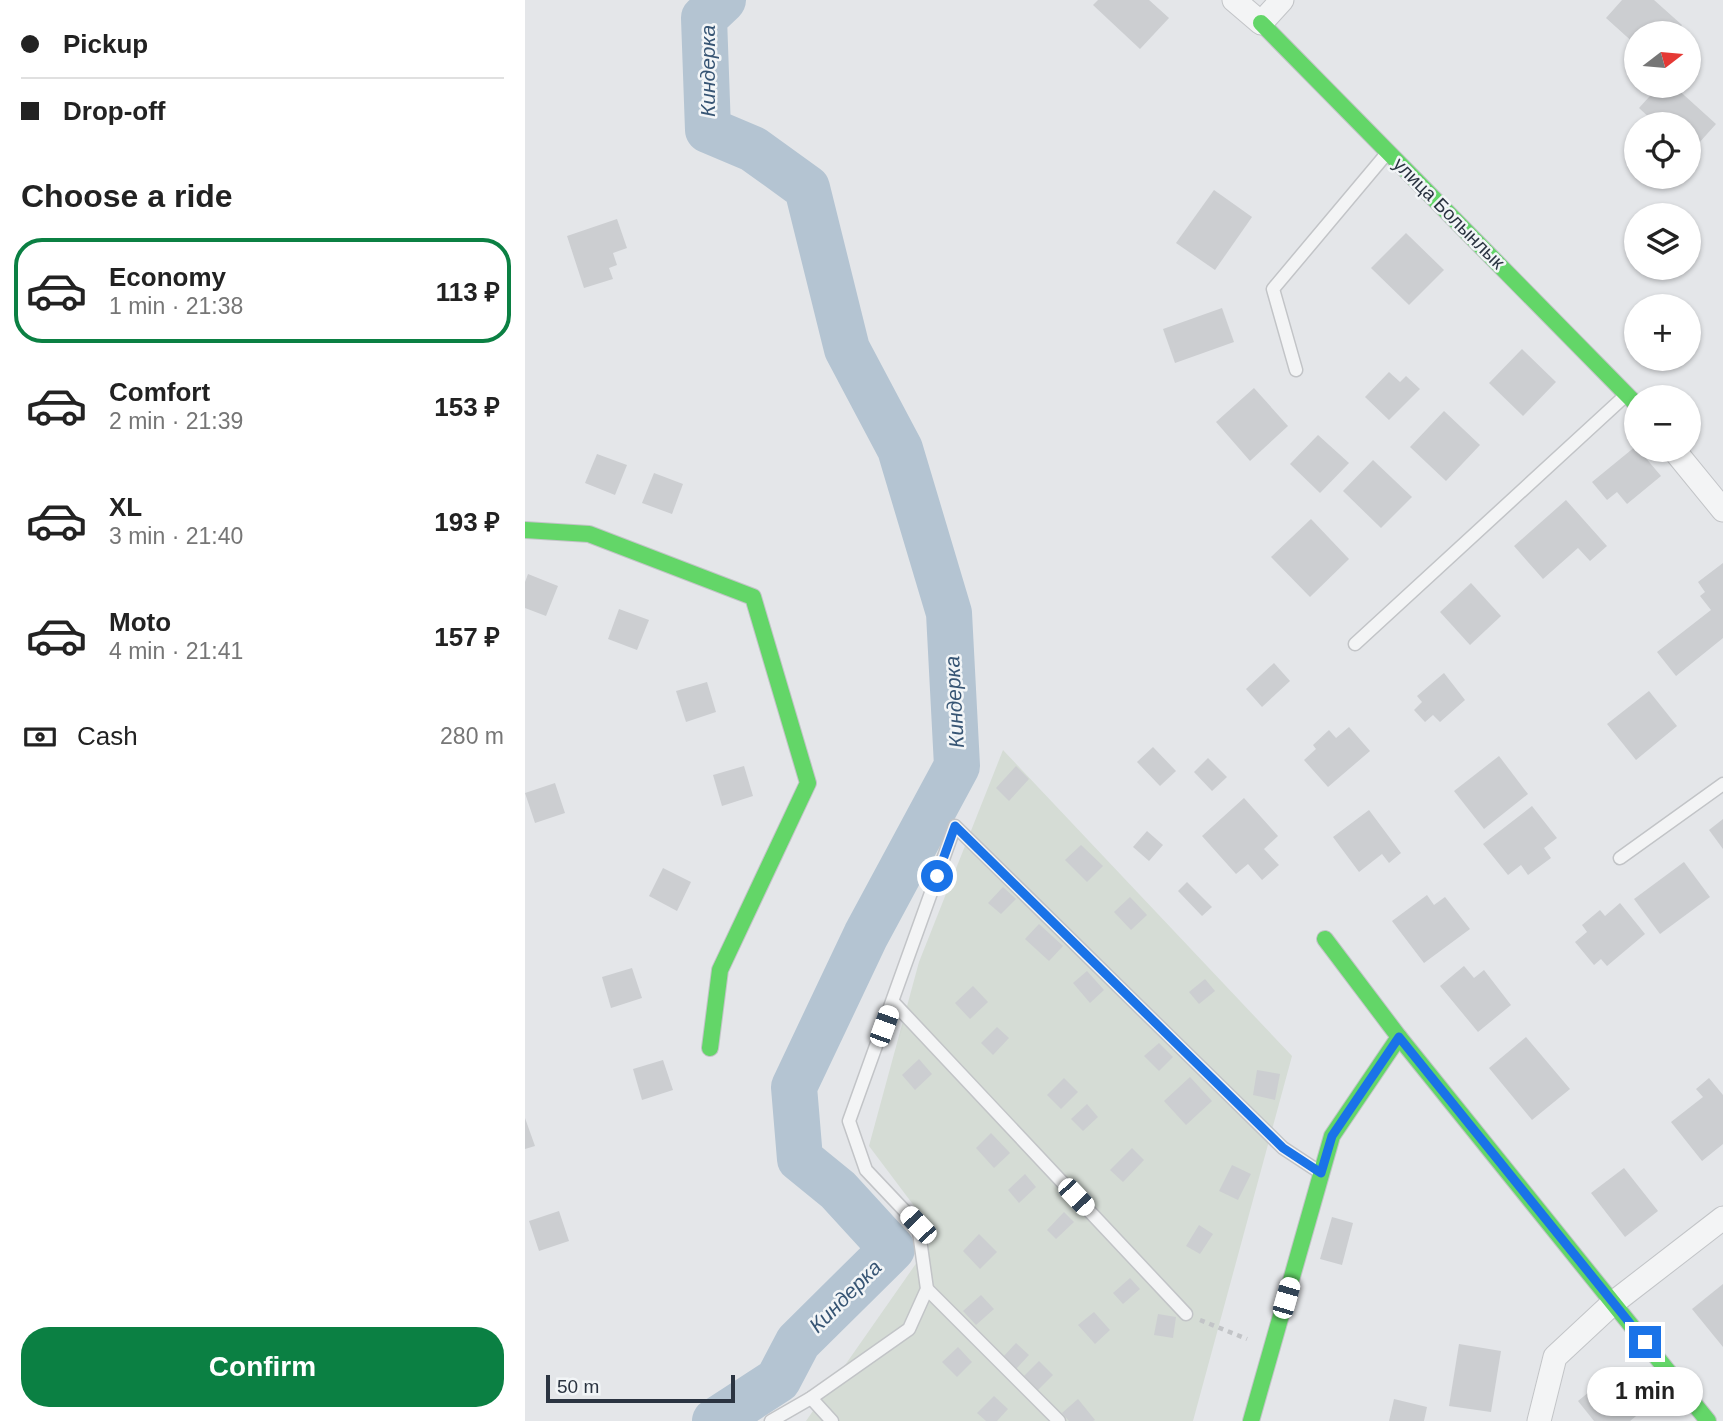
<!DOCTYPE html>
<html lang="en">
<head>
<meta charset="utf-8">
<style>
  :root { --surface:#fff; --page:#f2f2f2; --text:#222; --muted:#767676; --line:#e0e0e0; --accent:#0b8043 }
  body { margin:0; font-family:Arial,sans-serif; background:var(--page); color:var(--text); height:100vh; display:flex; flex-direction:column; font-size:26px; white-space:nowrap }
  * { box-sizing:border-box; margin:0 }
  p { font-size:23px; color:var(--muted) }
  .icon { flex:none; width:38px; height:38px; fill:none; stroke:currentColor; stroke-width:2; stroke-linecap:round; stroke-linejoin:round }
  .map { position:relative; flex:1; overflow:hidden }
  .details { display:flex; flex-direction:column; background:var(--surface); width:525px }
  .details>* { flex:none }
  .top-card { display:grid; align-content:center; height:154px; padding:0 21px; background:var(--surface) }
  .needle { width:46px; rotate:74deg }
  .fabs { position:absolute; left:1099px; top:21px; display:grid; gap:14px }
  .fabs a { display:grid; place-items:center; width:77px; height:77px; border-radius:50%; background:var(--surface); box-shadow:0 2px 5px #0004; font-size:35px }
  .scale { position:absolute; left:21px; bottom:18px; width:189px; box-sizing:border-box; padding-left:7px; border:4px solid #2b3441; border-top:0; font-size:19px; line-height:24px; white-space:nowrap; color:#2b3441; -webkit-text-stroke:5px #f2f5f7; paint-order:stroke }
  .end { position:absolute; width:32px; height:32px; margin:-16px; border:9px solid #1a73e8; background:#fff; box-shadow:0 0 0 4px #fff }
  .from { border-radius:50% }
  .bubble { position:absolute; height:49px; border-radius:24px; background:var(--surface); box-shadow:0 2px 5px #0004; font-size:23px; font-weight:700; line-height:49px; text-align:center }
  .car { position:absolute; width:21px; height:42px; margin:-21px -10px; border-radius:9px; box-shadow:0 0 5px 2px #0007; background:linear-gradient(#fff 24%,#345 0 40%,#fff 0 76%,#345 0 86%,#fff 0) }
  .top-card b { display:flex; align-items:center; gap:24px; height:66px; font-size:26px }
  .top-card b+b { border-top:2px solid var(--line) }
  .top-card i { width:18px; height:18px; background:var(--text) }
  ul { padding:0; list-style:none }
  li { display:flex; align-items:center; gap:21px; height:105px; margin:0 14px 10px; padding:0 7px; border:4px solid transparent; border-radius:28px }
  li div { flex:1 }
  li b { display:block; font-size:26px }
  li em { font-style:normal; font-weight:700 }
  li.active { border-color:var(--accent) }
  li>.icon { width:63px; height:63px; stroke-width:1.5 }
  h2 { padding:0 21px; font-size:32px; line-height:84px }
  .pay { display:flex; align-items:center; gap:18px; height:77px; padding:0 21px; font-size:26px }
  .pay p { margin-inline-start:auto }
  .button { display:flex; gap:14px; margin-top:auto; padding:14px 21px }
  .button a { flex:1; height:80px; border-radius:28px; background:var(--accent); color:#fff; font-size:28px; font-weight:700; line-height:80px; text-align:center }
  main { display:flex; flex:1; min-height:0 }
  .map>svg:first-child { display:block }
  .green { fill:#d5dcd5 }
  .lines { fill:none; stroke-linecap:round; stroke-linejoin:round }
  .river { stroke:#b4c4d2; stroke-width:46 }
  .building { fill:#ccced1 }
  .lane-casing { stroke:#c2c4c7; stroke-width:15 }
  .street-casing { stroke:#c2c4c7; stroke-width:25 }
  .fast-casing { stroke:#c2c4c7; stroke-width:18 }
  .path { stroke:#c2c4c7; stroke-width:4.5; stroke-dasharray:5 5; stroke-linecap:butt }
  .lane { stroke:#f3f4f5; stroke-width:12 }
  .street { stroke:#f3f4f5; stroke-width:23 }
  .fast { stroke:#63d668; stroke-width:16 }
  .route { stroke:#1a73e8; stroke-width:9 }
  .labels { text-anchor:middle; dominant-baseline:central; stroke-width:5; stroke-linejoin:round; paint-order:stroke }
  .street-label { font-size:19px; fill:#2b3441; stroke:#f2f5f7 }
  .water-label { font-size:21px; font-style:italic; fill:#375574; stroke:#f2f5f7 }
</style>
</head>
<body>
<main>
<section class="details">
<div class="top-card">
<b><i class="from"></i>Pickup</b>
<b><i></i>Drop-off</b>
</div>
<h2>Choose a ride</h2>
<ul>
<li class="active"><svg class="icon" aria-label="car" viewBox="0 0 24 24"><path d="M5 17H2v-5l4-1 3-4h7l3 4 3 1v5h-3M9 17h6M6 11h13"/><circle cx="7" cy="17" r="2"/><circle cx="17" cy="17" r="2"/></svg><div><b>Economy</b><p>1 min · 21:38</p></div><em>113 ₽</em></li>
<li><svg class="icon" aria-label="car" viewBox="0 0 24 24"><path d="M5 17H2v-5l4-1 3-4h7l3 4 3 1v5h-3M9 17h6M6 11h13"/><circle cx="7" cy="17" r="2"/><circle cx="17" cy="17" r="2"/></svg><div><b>Comfort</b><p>2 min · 21:39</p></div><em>153 ₽</em></li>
<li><svg class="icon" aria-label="car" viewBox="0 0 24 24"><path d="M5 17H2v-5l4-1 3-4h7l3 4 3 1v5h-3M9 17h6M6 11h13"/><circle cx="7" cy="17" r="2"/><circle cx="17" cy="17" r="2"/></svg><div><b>XL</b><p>3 min · 21:40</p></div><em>193 ₽</em></li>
<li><svg class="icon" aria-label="car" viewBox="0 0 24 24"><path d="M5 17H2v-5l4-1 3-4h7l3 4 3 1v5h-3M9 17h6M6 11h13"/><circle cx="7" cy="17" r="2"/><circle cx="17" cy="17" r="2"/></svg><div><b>Moto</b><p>4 min · 21:41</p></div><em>157 ₽</em></li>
</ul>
<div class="pay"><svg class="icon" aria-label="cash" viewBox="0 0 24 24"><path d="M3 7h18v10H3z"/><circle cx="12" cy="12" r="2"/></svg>Cash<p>280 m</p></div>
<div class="button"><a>Confirm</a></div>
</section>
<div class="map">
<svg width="1198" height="1421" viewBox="0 0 1198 1421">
  <rect width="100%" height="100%" fill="#e4e6e9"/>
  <polygon class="green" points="478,750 767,1056 668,1421 281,1421 411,1235 344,1146 394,962"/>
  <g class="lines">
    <polyline class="river" points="190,1421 253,1380 273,1342 367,1249 313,1190 275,1159 269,1087 341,935 432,766 424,613 375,449 322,349 282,188 228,149 183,130 179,18 198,0"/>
  </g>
  <g class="building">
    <polygon points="573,0 624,0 644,18 615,49 568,5"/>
    <polygon points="1097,0 1129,0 1157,25 1150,33 1111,33 1111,45 1081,18"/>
    <polygon points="1134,86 1149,86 1191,124 1164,154 1164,124 1123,124 1127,120 1114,108"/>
    <polygon points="689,190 727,217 690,270 651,243"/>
    <polygon points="92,219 102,248 88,253 92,265 84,268 88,279 59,288 42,236"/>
    <polygon points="881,233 919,270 884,305 846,268"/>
    <polygon points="697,308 709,342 650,363 638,329"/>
    <polygon points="997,349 1031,382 998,416 964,383"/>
    <polygon points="864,372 875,382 881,376 895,389 864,420 840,397"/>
    <polygon points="729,388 763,426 725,461 691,422"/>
    <polygon points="919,411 955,445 921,481 885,447"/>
    <polygon points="793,435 824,463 795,493 765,464"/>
    <polygon points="1111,446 1111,450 1114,450 1136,476 1102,504 1092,492 1082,500 1067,482"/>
    <polygon points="72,454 102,465 90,495 60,483"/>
    <polygon points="848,460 887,497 856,528 818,491"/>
    <polygon points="129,473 158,484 147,514 117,503"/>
    <polygon points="1041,500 1082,546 1065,561 1053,548 1018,579 989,546"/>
    <polygon points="786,519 824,559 785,597 746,557"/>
    <polygon points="1198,563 1198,638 1151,676 1132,652 1186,610 1175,596 1180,592 1173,582"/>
    <polygon points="3,574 33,586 21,616 0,608 0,582"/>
    <polygon points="946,583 976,616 945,645 915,612"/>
    <polygon points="94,609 124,620 112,650 83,639"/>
    <polygon points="749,663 765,681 737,707 721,689"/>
    <polygon points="919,673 940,700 915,722 908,715 900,722 889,710 897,702 892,696"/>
    <polygon points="182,682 191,712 161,722 151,691"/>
    <polygon points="1124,691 1152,726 1111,760 1082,724"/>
    <polygon points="824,727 845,751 803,787 779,760 791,749 788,745 804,730 811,738"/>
    <polygon points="628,747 651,771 635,786 612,762"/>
    <polygon points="974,756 1003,794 959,829 929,791"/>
    <polygon points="683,758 702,777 687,791 669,772"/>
    <polygon points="219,766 228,796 197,806 188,775"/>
    <polygon points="491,766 504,779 484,801 471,788"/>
    <polygon points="30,783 40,813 10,823 0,793"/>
    <polygon points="719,798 753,836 739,849 754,865 737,880 723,864 711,874 677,836"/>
    <polygon points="1007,806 1032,838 1019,848 1026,858 1003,875 996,865 983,875 958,844"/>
    <polygon points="844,810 876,853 864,863 857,854 834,872 808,837"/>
    <polygon points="1198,819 1198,849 1184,830"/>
    <polygon points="622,831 638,845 624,861 608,847"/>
    <polygon points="556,845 578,866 562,882 540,860"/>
    <polygon points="1159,862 1185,897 1135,934 1109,899"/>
    <polygon points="138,868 166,882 152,911 124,896"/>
    <polygon points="662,882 687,907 677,916 653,891"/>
    <polygon points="478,887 491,899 476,914 463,903"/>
    <polygon points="902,895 909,905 920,897 945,929 899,963 867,921"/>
    <polygon points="605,897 622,915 606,930 589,912"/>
    <polygon points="1095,903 1120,934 1082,966 1076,959 1069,965 1050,942 1062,932 1057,925 1075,910 1080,916"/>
    <polygon points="514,924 538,946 524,961 500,939"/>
    <polygon points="939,966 949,978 959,970 986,1005 953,1032 915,986"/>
    <polygon points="107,968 117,998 86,1008 77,977"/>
    <polygon points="562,971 579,990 565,1003 548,983"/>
    <polygon points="680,979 690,991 674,1004 664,992"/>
    <polygon points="448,986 463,1002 445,1019 430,1003"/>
    <polygon points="472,1027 484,1038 468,1055 456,1043"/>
    <polygon points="1001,1037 1045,1089 1007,1120 964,1068"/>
    <polygon points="634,1043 648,1057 634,1071 619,1056"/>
    <polygon points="394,1059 407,1074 390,1090 377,1075"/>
    <polygon points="138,1060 148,1090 117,1100 108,1069"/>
    <polygon points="732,1070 755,1074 750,1100 728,1095"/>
    <polygon points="665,1077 687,1101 661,1125 639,1101"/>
    <polygon points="539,1078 553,1092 536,1109 522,1095"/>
    <polygon points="1184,1078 1198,1095 1198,1144 1177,1161 1146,1122 1178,1097 1171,1089"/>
    <polygon points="562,1104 573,1117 558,1131 546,1119"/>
    <polygon points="0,1118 10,1146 0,1149"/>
    <polygon points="466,1133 485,1153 469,1168 451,1148"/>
    <polygon points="607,1148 619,1160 598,1182 585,1170"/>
    <polygon points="707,1165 726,1174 713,1200 694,1191"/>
    <polygon points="1099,1168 1133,1211 1100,1237 1066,1193"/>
    <polygon points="500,1174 511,1187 494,1203 483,1190"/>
    <polygon points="34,1211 44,1241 14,1251 4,1221"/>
    <polygon points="539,1212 549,1222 531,1239 522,1230"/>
    <polygon points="807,1217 828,1223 817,1265 795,1259"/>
    <polygon points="674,1225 688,1234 675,1254 661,1246"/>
    <polygon points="454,1234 472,1252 455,1269 438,1251"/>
    <polygon points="605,1278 615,1289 598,1304 588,1293"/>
    <polygon points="1198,1284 1198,1347 1167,1309"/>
    <polygon points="456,1295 469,1309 451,1325 438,1311"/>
    <polygon points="569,1312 585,1330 570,1344 553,1325"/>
    <polygon points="633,1314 651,1317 648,1338 629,1335"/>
    <polygon points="491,1343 504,1355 490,1370 477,1358"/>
    <polygon points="934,1344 976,1351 966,1412 924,1406"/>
    <polygon points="433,1347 447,1362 432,1377 417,1362"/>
    <polygon points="514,1361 528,1375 513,1390 499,1376"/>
    <polygon points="1086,1374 1116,1412 1105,1421 1069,1421 1053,1401"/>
    <polygon points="469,1396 483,1409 472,1421 461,1421 452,1413"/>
    <polygon points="553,1399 570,1420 568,1421 544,1421 537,1413"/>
    <polygon points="869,1399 902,1407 899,1421 864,1421"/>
  </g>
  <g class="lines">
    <defs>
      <g id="lane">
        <polyline points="771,370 748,289 863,152"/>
        <polyline points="830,644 1100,396"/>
        <polyline points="1095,858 1198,784"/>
        <polyline points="368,1002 661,1314"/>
        <polyline points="402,1289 534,1421"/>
        <polyline points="286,1398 307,1421"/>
        <polyline points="246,1421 286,1398 384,1329 402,1289 393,1225 341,1170 324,1121 430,826 758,1148 796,1173"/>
      </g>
      <g id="street">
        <polyline points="709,0 736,23 757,0"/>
        <polyline points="1149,450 1198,510"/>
        <polyline points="1014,1421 1030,1357 1088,1303 1198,1218"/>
      </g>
      <g id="fast">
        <polyline points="736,23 1111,404"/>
        <polyline points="0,530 64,534 228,597 283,783 195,970 185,1048"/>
        <polyline points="874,1037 1183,1421"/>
        <polyline points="726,1421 807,1136 874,1037 800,939"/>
      </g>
    </defs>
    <use href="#lane" class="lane-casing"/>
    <use href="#street" class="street-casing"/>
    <use href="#fast" class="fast-casing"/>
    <polyline class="path" points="675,1320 722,1339"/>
    <use href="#lane" class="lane"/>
    <use href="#street" class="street"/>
    <use href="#fast" class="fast"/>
  </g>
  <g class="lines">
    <polyline class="route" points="412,876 430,826 758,1148 796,1173 807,1136 874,1037 1120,1342"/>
  </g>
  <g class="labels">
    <g class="street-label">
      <text transform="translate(924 213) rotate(45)">улица Болынлык</text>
    </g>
    <g class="water-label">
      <text transform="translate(182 71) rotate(-90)">Киндерка</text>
      <text transform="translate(429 702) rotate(-93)">Киндерка</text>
      <text transform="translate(320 1296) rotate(-45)">Киндерка</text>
    </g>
  </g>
</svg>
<div class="fabs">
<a><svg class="needle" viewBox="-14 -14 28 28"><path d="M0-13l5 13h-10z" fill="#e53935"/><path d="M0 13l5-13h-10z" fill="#767676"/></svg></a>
<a><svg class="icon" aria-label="locate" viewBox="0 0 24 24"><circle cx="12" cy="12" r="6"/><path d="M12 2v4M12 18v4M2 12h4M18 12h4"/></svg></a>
<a><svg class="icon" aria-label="layers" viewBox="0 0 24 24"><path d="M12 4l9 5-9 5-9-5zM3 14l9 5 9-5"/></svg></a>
<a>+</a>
<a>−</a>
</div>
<div class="scale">50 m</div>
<i class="end from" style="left:412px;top:876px"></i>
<i class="end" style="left:1120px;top:1342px"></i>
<div class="bubble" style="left:1062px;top:1367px;width:116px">1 min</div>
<i class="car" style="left:359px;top:1026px;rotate:20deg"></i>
<i class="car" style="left:551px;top:1197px;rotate:137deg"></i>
<i class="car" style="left:393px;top:1225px;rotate:317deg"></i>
<i class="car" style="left:761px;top:1298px;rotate:16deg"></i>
</div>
</main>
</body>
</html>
